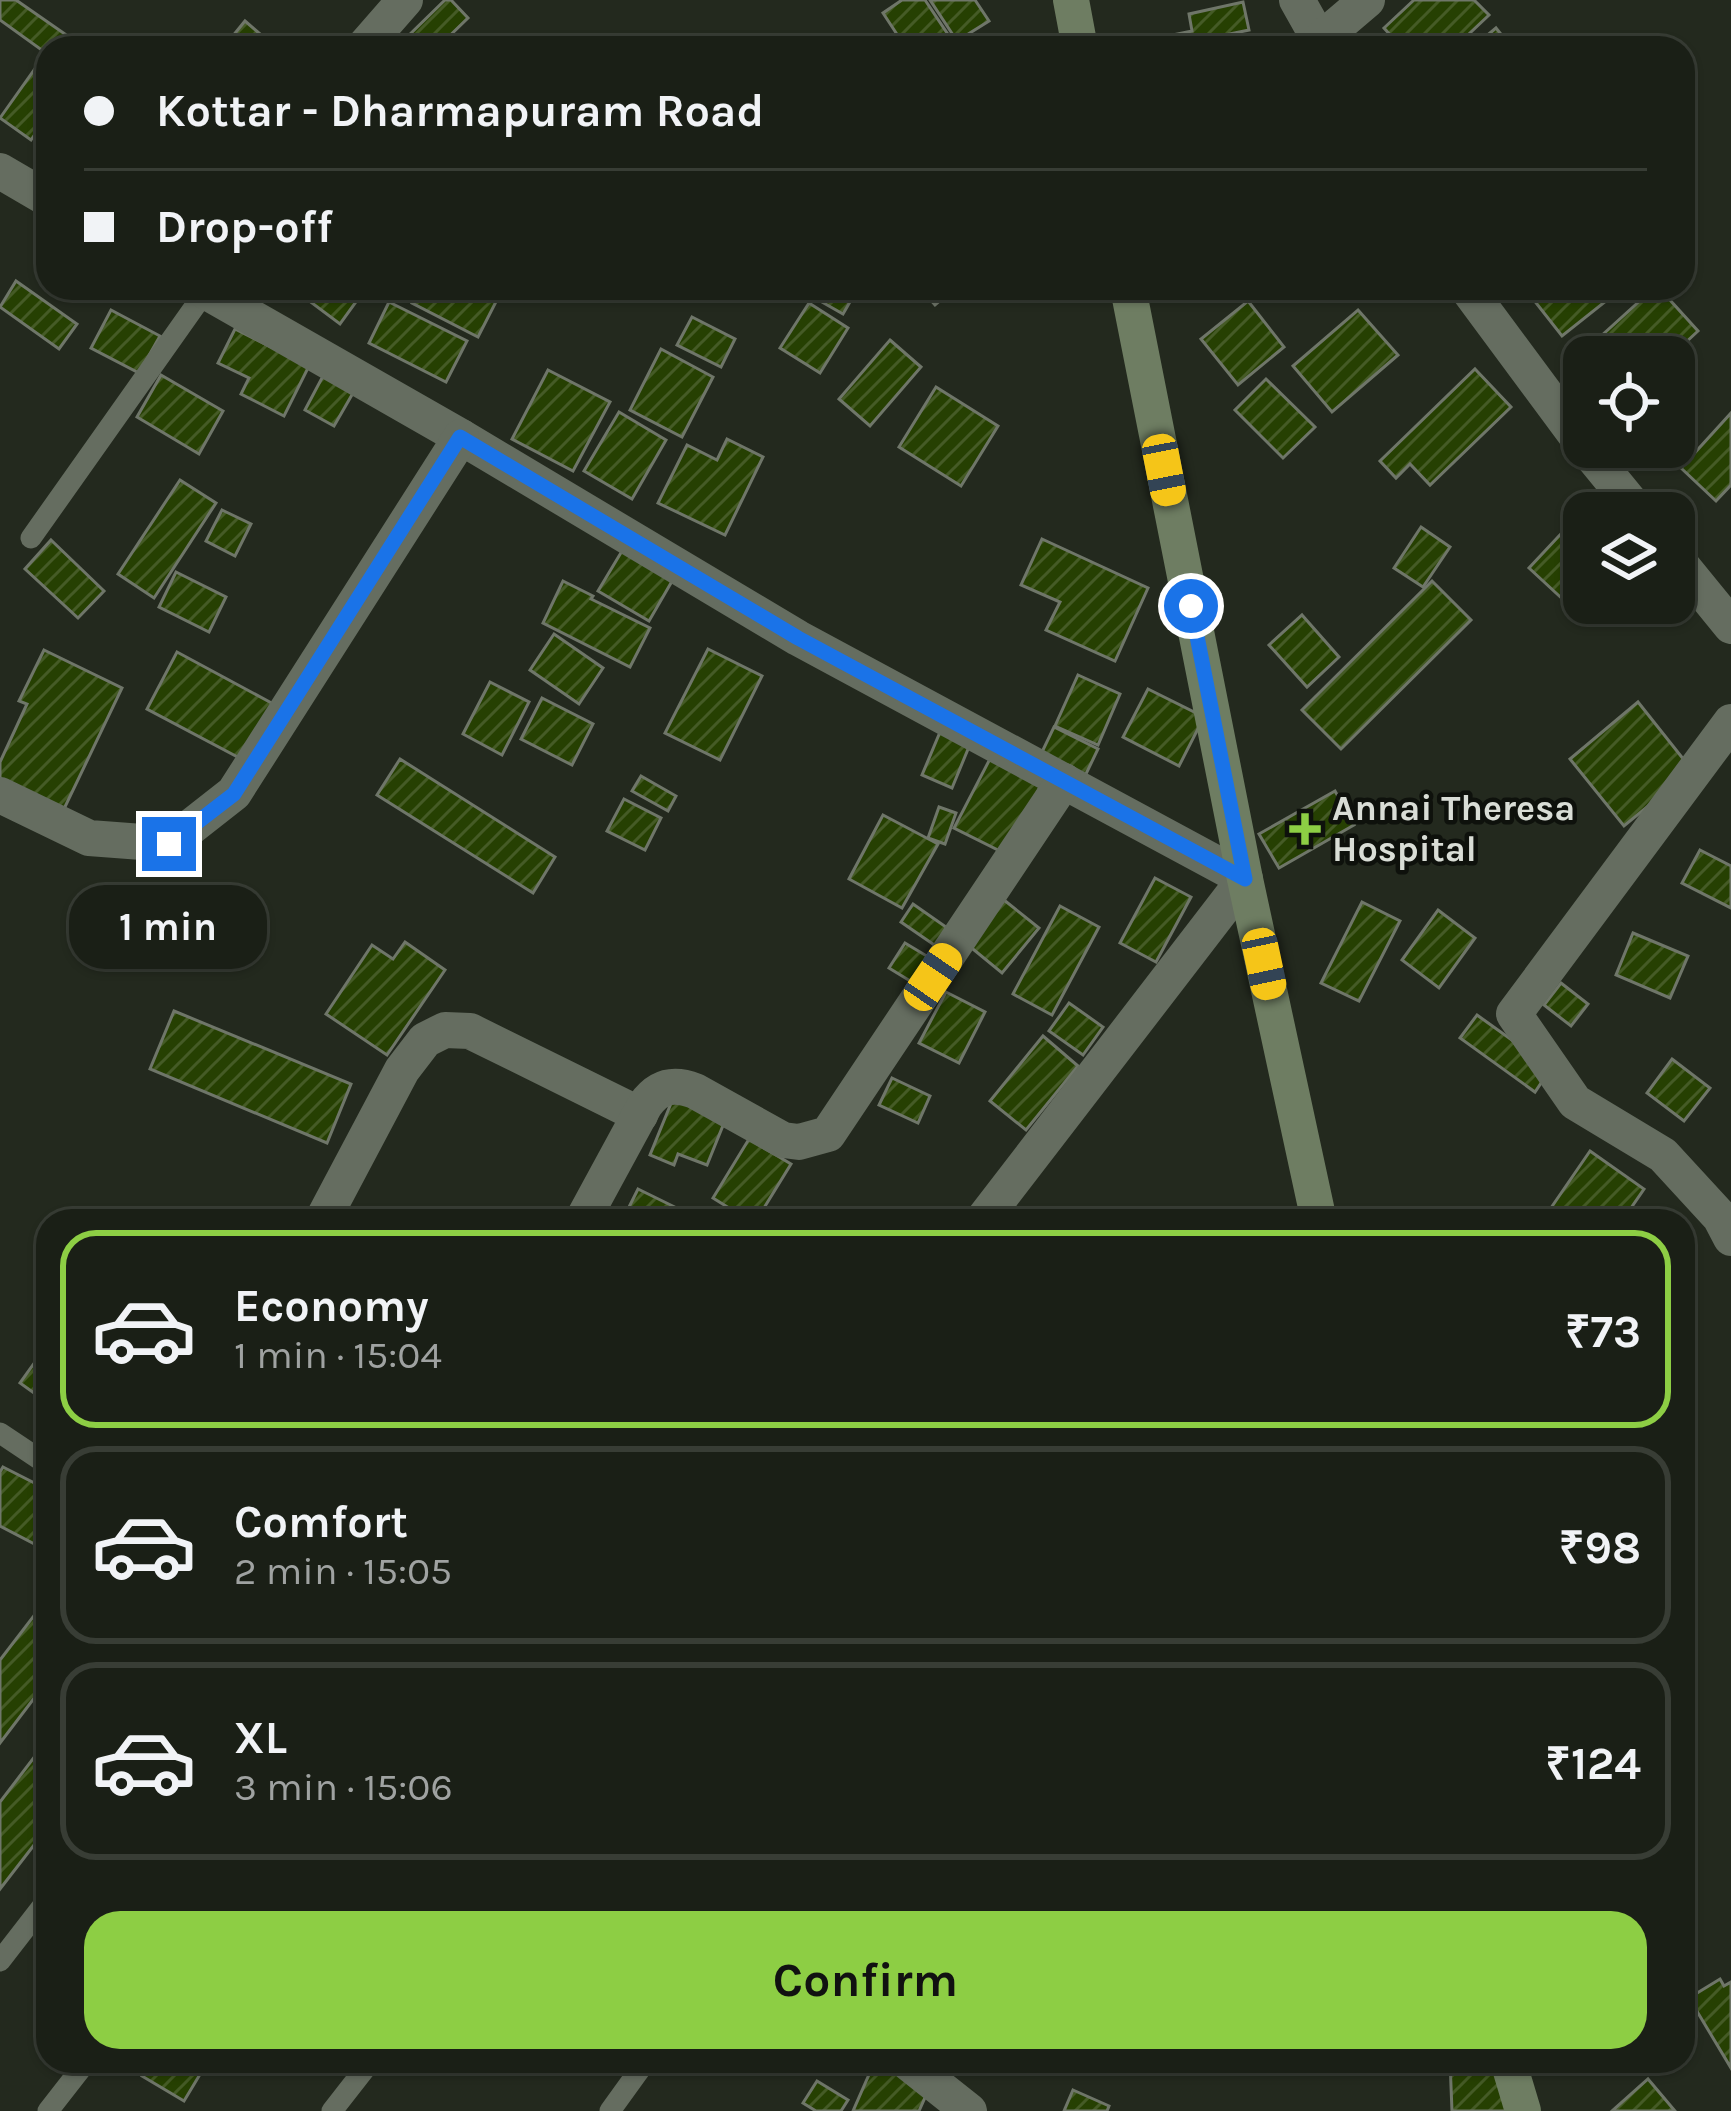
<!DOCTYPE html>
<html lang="en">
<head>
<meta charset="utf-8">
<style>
  :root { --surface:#1a1f16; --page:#23271f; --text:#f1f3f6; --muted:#9fa2a1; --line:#383d35; --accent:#8dce44 }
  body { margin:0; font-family:Karla,sans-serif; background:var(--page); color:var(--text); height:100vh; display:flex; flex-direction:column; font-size:45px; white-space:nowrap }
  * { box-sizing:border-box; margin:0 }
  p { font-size:39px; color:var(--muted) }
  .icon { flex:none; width:66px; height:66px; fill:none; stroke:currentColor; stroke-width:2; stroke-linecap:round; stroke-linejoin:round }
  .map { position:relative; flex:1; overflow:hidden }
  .sheet { position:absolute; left:36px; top:1209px; width:1659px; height:864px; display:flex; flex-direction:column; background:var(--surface); border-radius:36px; box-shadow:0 3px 9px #0004,0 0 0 3px var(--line) }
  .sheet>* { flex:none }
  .guide { position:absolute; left:36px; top:36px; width:1659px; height:264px; border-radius:36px; box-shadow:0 3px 9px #0004,0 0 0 3px var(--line); display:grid; align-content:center; height:264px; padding:0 48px; background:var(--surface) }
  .fabs { position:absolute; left:1563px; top:336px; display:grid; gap:24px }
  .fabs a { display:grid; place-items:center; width:132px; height:132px; border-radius:24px; background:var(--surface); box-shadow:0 3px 9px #0004,0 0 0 3px var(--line); font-size:60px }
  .end { position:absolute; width:54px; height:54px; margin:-27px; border:15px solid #1a73e8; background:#fff; box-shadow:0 0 0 6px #fff }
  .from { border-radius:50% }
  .bubble { position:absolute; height:84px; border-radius:36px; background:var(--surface); box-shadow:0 3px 9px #0004,0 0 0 3px var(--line); font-size:39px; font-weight:700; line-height:84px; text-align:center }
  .car { position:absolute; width:36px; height:72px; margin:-36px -18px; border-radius:15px; box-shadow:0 0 9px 3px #0007; background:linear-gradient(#f5c518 24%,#345 0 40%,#f5c518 0 76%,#345 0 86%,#f5c518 0) }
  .guide b { display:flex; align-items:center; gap:42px; height:114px; font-size:45px }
  .guide b+b { border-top:3px solid var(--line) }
  .guide i { width:30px; height:30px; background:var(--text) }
  ul { padding:21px 0 0; list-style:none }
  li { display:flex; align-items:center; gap:36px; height:198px; margin:0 24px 18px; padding:0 24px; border:6px solid var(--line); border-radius:36px }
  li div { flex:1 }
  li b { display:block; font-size:45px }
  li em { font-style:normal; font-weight:700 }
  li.on { border-color:var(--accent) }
  li>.icon { width:108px; height:108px; stroke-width:1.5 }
  .button { display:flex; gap:24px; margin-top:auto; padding:24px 48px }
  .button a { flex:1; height:138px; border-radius:36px; background:var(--accent); color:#111; font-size:48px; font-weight:700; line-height:138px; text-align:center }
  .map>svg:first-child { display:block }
  .building { fill:url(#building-hatch); stroke:#6f7669; stroke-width:3 }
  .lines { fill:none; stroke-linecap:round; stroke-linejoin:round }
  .lane { stroke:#656d60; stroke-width:21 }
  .street { stroke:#656d60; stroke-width:36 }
  .secondary { stroke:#6e7d62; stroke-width:36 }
  .route { stroke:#1a73e8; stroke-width:15 }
  .poi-dot { fill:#8dce44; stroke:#0e110c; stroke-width:4.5 }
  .labels { text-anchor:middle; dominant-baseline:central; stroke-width:9; stroke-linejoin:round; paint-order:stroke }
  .poi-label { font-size:36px; font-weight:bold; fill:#d9ddd6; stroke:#0e110c; text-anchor:start }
</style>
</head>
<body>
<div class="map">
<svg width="1731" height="2111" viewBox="0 0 1731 2111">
  <defs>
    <pattern id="building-hatch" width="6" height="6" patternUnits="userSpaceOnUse" patternTransform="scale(3)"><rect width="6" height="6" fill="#264002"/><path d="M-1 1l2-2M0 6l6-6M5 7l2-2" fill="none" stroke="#455b26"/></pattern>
  </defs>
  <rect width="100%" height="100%" fill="#23291e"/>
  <g class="building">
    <polygon points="0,0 16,0 85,48 48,48 48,115 31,140 0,118 46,53 0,20"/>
    <polygon points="445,0 451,0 468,18 437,48 410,48 403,41"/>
    <polygon points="902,0 925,0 953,42 945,48 906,48 883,13"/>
    <polygon points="930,0 975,0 989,21 957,41"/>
    <polygon points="1414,0 1474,0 1489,15 1454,48 1402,48 1384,28"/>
    <polygon points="1243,2 1249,30 1201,40 1203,48 1176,48 1173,35 1192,31 1189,14"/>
    <polygon points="245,21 267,40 260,48 223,48"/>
    <polygon points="1496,28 1512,48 1472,48"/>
    <polygon points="16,281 77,324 59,349 0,307"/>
    <polygon points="292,288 366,288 340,324"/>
    <polygon points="420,288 503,288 478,337 412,303"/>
    <polygon points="812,288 858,288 843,314 808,294"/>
    <polygon points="920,288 955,288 935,305"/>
    <polygon points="1547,288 1604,288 1611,297 1562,336 1533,299"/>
    <polygon points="1654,288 1659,288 1698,331 1670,357 1584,357 1584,363 1578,357"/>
    <polygon points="1248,301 1284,347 1238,385 1201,339"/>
    <polygon points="389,302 467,341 446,382 369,343"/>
    <polygon points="809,303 848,328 820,373 780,348"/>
    <polygon points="111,310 160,336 139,373 91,348"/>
    <polygon points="1358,310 1398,355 1332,412 1293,366"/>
    <polygon points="692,317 735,339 721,367 677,345"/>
    <polygon points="235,329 309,366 284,416 241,394 249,378 218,363"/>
    <polygon points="890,340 921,367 870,426 839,399"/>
    <polygon points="661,349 713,377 682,437 630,410"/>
    <polygon points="1475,369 1511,407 1430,485 1410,464 1396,478 1380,461"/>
    <polygon points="548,370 610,402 573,471 512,439"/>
    <polygon points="161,375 223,411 199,454 137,417"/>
    <polygon points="323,376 353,393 334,426 305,410"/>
    <polygon points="1266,379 1315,427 1283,458 1235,410"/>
    <polygon points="936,387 998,426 961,486 899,447"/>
    <polygon points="619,412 666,440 632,499 584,471"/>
    <polygon points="1731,413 1731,485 1716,501 1681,468"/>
    <polygon points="727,439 763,457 725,535 658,503 687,445 717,460"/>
    <polygon points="180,480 216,503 154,598 118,574"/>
    <polygon points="222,510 251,524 235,556 206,541"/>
    <polygon points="1572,522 1584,533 1584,603 1597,603 1583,618 1529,568"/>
    <polygon points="1421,527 1450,547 1423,587 1394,568"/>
    <polygon points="1042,539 1148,588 1115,661 1046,630 1060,602 1021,585"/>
    <polygon points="51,540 104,591 78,618 25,569"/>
    <polygon points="625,546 675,576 649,621 598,591"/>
    <polygon points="176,572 226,597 209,632 159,607"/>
    <polygon points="563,581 593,596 591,599 650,628 630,667 543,623"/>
    <polygon points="1432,581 1471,620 1341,749 1302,710"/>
    <polygon points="1302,615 1339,657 1307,687 1269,645"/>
    <polygon points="554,634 603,668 579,704 530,670"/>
    <polygon points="708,649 762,676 720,760 665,733"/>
    <polygon points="44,650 122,688 63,811 0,782 0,762 27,704 19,701"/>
    <polygon points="177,652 279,707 249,763 147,709"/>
    <polygon points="1078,675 1120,694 1098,745 1055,726"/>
    <polygon points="490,682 529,702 502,755 463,734"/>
    <polygon points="1148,689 1204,717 1179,766 1123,737"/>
    <polygon points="542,698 593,724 572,765 521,739"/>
    <polygon points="1638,702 1692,770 1624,826 1570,759"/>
    <polygon points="943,725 973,737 952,788 922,775"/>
    <polygon points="1054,727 1098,749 1085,776 1041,754"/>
    <polygon points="992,755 1043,781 1006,854 954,828"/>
    <polygon points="400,759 555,857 533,893 377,795"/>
    <polygon points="641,776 676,796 668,811 632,791"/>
    <polygon points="1335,791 1354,825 1279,868 1259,834"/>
    <polygon points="624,799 661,818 645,850 607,831"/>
    <polygon points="939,807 956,813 945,844 928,838"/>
    <polygon points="883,815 938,844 902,908 849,879"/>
    <polygon points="1700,850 1731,866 1731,908 1682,883"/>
    <polygon points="1155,878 1191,897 1156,962 1120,943"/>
    <polygon points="1004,900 1039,928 1002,973 968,945"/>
    <polygon points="1362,902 1400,921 1359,1001 1321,983"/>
    <polygon points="913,904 956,934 943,951 901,922"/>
    <polygon points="1060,906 1099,927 1052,1015 1013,994"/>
    <polygon points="1438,910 1475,938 1439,988 1402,960"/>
    <polygon points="1633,933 1688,956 1670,998 1616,975"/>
    <polygon points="405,942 445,970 387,1055 326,1014 372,945 393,959"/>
    <polygon points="905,943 935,961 920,987 889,968"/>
    <polygon points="1561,983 1588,1004 1571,1026 1544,1005"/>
    <polygon points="946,992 985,1012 959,1063 919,1043"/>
    <polygon points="1069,1003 1103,1027 1083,1055 1049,1031"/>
    <polygon points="174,1011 351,1084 327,1143 150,1069"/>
    <polygon points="1477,1015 1551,1068 1535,1092 1460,1038"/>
    <polygon points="1043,1036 1078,1066 1026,1130 990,1101"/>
    <polygon points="1672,1059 1710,1088 1684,1121 1647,1093"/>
    <polygon points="892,1078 930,1096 918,1123 879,1105"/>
    <polygon points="674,1096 726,1118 707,1165 678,1154 674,1165 650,1155"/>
    <polygon points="749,1139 791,1164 756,1221 750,1221 713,1198"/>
    <polygon points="1590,1151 1644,1189 1622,1221 1542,1221"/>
    <polygon points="638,1189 697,1218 696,1221 622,1221"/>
    <polygon points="48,1344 48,1403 20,1383"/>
    <polygon points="3,1467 48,1490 48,1551 0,1526 0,1472"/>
    <polygon points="36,1613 48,1622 48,1680 0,1743 0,1660"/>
    <polygon points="42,1747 48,1752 48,1827 0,1889 0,1802"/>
    <polygon points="1720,1979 1724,1986 1731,1982 1731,2068 1689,1998"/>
    <polygon points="151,2061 208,2061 184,2101 142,2076"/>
    <polygon points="875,2061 931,2084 919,2111 853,2111"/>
    <polygon points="1450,2061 1505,2061 1507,2111 1452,2111"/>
    <polygon points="1648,2079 1675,2111 1612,2111"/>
    <polygon points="817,2081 848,2100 841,2111 816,2111 803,2103"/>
    <polygon points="1073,2090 1109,2106 1107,2111 1064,2111"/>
  </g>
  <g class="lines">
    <g class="lane">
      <polyline points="31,538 205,292"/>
      <polyline points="0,1433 48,1465"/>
      <polyline points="0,1961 48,1899"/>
      <polyline points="48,2111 87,2061"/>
      <polyline points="332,2111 371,2061"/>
      <polyline points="610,2111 646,2061"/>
    </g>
    <g class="street">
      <polyline points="1297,0 1324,48"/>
      <polyline points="1320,40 1367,0"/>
      <polyline points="363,48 405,0"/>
      <polyline points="0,171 48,199"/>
      <polyline points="200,288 461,437 798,638 1245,879 982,1221"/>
      <polyline points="1467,288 1584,446"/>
      <polyline points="1585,447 1639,513"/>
      <polyline points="1674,556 1731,626"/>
      <polyline points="1731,722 1514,1014 1575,1102 1663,1155 1720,1217 1731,1238"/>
      <polyline points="0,795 89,838 169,844 234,793 461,437"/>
      <polyline points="322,1221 402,1070 425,1040 445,1030 470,1031 640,1115"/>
      <path d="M582,1221L645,1105C659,1085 674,1083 695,1091L783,1140L799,1142L828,1134L1064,781"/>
      <polyline points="906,2061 969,2111"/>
    </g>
    <g class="secondary">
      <polyline points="1071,0 1080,48"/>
      <polyline points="1128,288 1245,879 1319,1221"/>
      <polyline points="1508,2061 1523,2111"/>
    </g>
  </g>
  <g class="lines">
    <polyline class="route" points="169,844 234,794 460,437 798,638 1245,879 1191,606"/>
  </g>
  <path class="poi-dot" d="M1299 811h12v12h12v12h-12v12h-12v-12h-12v-12h12z"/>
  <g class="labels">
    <g class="poi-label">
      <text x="1332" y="808">Annai Theresa<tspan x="1332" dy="41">Hospital</tspan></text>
    </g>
  </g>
</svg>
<div class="fabs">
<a><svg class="icon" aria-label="locate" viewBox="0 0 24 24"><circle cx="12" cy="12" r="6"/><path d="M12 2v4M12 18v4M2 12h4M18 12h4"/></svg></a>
<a><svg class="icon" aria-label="layers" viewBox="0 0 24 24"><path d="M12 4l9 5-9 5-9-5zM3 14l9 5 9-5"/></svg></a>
</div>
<i class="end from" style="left:1191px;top:606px"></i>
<i class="end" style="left:169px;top:844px"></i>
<div class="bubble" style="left:69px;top:885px;width:198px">1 min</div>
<i class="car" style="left:1164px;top:470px;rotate:169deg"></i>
<i class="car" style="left:1264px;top:964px;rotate:168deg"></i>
<i class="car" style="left:933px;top:977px;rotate:34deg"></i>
<div class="guide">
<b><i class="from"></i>Kottar - Dharmapuram Road</b>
<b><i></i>Drop-off</b>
</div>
<section class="sheet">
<ul>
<li class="on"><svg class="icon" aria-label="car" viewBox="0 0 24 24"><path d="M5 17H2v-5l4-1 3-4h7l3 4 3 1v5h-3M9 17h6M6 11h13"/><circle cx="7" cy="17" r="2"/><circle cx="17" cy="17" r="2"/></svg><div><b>Economy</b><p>1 min · 15:04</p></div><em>₹73</em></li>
<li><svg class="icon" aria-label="car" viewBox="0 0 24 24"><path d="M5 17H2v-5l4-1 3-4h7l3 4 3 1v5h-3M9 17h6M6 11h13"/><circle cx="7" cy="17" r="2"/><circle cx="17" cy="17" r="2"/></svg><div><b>Comfort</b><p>2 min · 15:05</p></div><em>₹98</em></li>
<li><svg class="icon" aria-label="car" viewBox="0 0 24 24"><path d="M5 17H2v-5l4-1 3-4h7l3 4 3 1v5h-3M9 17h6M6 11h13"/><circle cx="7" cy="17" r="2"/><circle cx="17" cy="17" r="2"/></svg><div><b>XL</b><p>3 min · 15:06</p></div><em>₹124</em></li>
</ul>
<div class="button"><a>Confirm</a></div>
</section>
</div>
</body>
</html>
